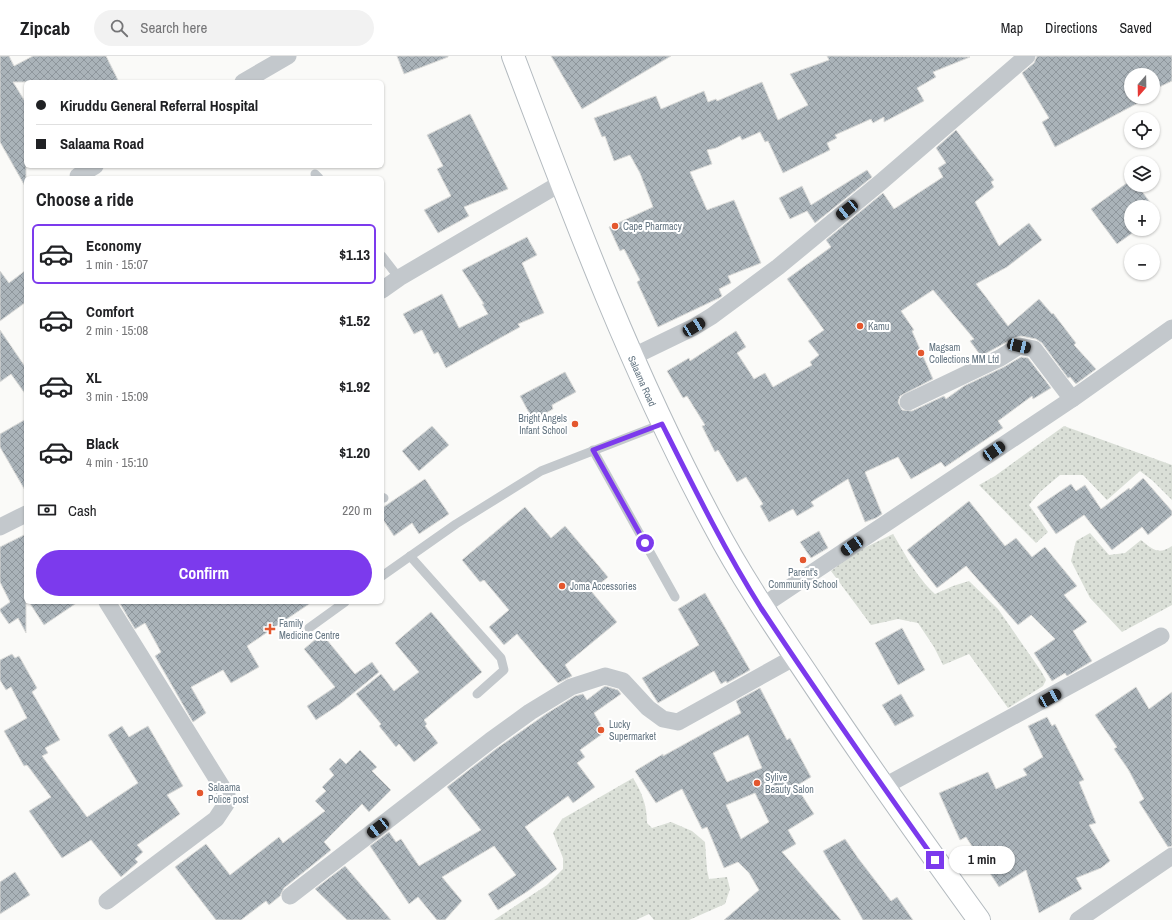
<!DOCTYPE html>
<html lang="en">
<head>
<meta charset="utf-8">
<style>
  :root { --surface:#fff; --page:#f2f2f2; --text:#202124; --muted:#757577; --line:#e0e0e0; --accent:#7c3aed }
  body { margin:0; font-family:"Archivo Narrow",sans-serif; background:var(--page); color:var(--text); height:100vh; display:flex; flex-direction:column; font-size:15px; white-space:nowrap }
  * { box-sizing:border-box; margin:0 }
  p { font-size:13px; color:var(--muted) }
  .icon { flex:none; width:22px; height:22px; fill:none; stroke:currentColor; stroke-width:2; stroke-linecap:round; stroke-linejoin:round }
  .map { position:relative; flex:1; overflow:hidden }
  .details { position:absolute; left:24px; top:120px; width:360px; height:428px; display:flex; flex-direction:column; background:var(--surface); border-radius:6px; box-shadow:0 1px 3px #0004 }
  .details>* { flex:none }
  .guide { position:absolute; left:24px; top:24px; width:360px; height:88px; border-radius:6px; box-shadow:0 1px 3px #0004; display:grid; align-content:center; height:88px; padding:0 12px; background:var(--surface) }
  .needle { width:26px; rotate:200deg }
  .controls { position:absolute; left:1124px; top:12px; display:grid; gap:8px }
  .controls a { display:grid; place-items:center; width:36px; height:36px; border-radius:50%; background:var(--surface); box-shadow:0 1px 3px #0004; font-size:20px }
  .end { position:absolute; width:18px; height:18px; margin:-9px; border:5px solid #7c3aed; background:#fff; box-shadow:0 0 0 2px #fff }
  .from { border-radius:50% }
  .bubble { position:absolute; height:28px; border-radius:14px; background:var(--surface); box-shadow:0 1px 3px #0004; font-size:13px; font-weight:700; line-height:28px; text-align:center }
  .car { position:absolute; width:12px; height:24px; margin:-12px -6px; border-radius:5px; box-shadow:0 0 3px 1px #0007; background:linear-gradient(#222 24%,#8ab4d8 0 40%,#222 0 76%,#8ab4d8 0 86%,#222 0) }
  .guide b { display:flex; align-items:center; gap:14px; height:38px; font-size:15px }
  .guide b+b { border-top:1px solid var(--line) }
  .guide i { width:10px; height:10px; background:var(--text) }
  ul { padding:0; list-style:none }
  li { display:flex; align-items:center; gap:12px; height:60px; margin:0 8px 6px; padding:0 4px; border:2px solid transparent; border-radius:6px }
  li div { flex:1 }
  li b { display:block; font-size:15px }
  li em { font-style:normal; font-weight:700 }
  li.selected { border-color:var(--accent) }
  li>.icon { width:36px; height:36px; stroke-width:1.5 }
  h2 { padding:0 12px; font-size:18px; line-height:48px }
  .pay { display:flex; align-items:center; gap:10px; height:44px; padding:0 12px; font-size:15px }
  .pay p { margin-inline-start:auto }
  .button { display:flex; gap:8px; margin-top:auto; padding:8px 12px }
  .button a { flex:1; height:46px; border-radius:24px; background:var(--accent); color:#fff; font-size:16px; font-weight:700; line-height:46px; text-align:center }
  header { display:flex; align-items:center; gap:24px; box-sizing:border-box; height:56px; padding:0 20px; background:var(--surface); border-bottom:1px solid var(--line) }
  header strong { font-size:19px }
  nav { display:flex; gap:22px; margin-inline-start:auto; font-size:14px }
  .search { width:280px; height:36px; background:var(--page); display:flex; align-items:center; gap:10px; box-sizing:border-box; padding:0 14px; border-radius:22px; color:var(--muted); font-size:15px }
  .map>svg:first-child { display:block }
  .green { fill:url(#green-dots) }
  .building { fill:url(#building-cross-hatch); stroke:#dcdcda; fill-rule:evenodd }
  .lines { fill:none; stroke-linecap:round; stroke-linejoin:round }
  .secondary-casing { stroke:#b3babf; stroke-width:24 }
  .lane { stroke:#c3c8cc; stroke-width:9 }
  .street { stroke:#c3c8cc; stroke-width:17 }
  .secondary { stroke:#fff; stroke-width:22 }
  .route { stroke:#7c3aed; stroke-width:5 }
  .poi-dot { fill:#e4572e; stroke:#fff; stroke-width:1.5 }
  .labels { text-anchor:middle; dominant-baseline:central; stroke-width:4; stroke-linejoin:round; paint-order:stroke }
  .poi-label { font-size:10px; fill:#657683; stroke:#fff; text-anchor:start }
  .street-label { font-size:10px; fill:#657683; stroke:#fff }
</style>
</head>
<body>
<header>
<strong>Zipcab</strong>
<div class="search"><svg class="icon" aria-label="search" viewBox="0 0 24 24"><circle cx="10" cy="10" r="6"/><path d="M15 15l6 6"/></svg>Search here</div>
<nav><a>Map</a><a>Directions</a><a>Saved</a></nav>
</header>
<div class="map">
<svg width="1172" height="864" viewBox="0 0 1172 864">
  <defs>
    <pattern id="green-dots" width="8" height="8" patternUnits="userSpaceOnUse"><rect width="8" height="8" fill="#dadfd7"/><path d="M2 2h.1M6 6h.1" fill="none" stroke="#b4b9b4" stroke-width="1.8" stroke-linecap="round"/></pattern>
    <pattern id="building-cross-hatch" width="8" height="8" patternUnits="userSpaceOnUse"><rect width="8" height="8" fill="#aab3b9"/><path d="M0 0l8 8M0 8l8-8" fill="none" stroke="#8e969c"/></pattern>
  </defs>
  <rect width="100%" height="100%" fill="#fafaf8"/>
  <g class="green">
    <polygon points="1064,370 1172,409 1172,444 1153,425 1140,415 1107,444 1083,419 1060,419 1041,435 1029,449 1048,476 1036,487 979,429 995,420"/>
    <path d="M1090,477L1109,499L1125,497L1141,484C1153,494 1159,499 1172,490V549L1122,576L1090,542L1071,505L1076,485Z"/>
    <path d="M893,478C907,501 915,519 935,538L953,530L969,525L998,553L1041,615L1046,624L1043,630L1008,652L969,598L943,609L934,591L918,567L898,563L871,569L831,515L854,497Z"/>
    <path d="M633,722C642,737 647,749 647,767L652,772L671,766L692,775L705,786L707,814L709,823L727,821L730,833L725,848L689,864H654L649,858L636,864H494L547,829L563,813V802L553,777L562,763Z"/>
  </g>
  <g class="building">
    <polygon points="0,0 9,0 14,10 33,0 106,0 119,26 13,26 26,47 26,132 0,86"/>
    <polygon points="397,0 448,0 448,1 404,18"/>
    <polygon points="551,0 671,0 582,53"/>
    <polygon points="827,0 970,1 933,16 936,21 917,32 924,45 884,66 884,61 873,67 871,63 835,79 837,82 827,87 830,94 783,117 768,85 765,86 760,76 742,84 740,80 716,92 707,94 712,108 690,116 707,154 734,144 761,207 728,220 731,227 719,233 722,240 719,242 658,271 637,226 640,224 624,193 620,195 609,171 653,151 640,117 630,99 614,105 605,80 602,81 594,62 656,40 661,53 704,35 708,46 716,43 717,45 762,26 778,64 808,49 790,18 829,4"/>
    <polygon points="1037,0 1172,0 1172,25 1153,34 1153,19 1131,19 1131,41 1137,41 1135,42 1138,47 1055,91 1042,66 1049,62 1022,17 1034,7"/>
    <polygon points="470,58 508,133 464,151 469,160 438,177 424,154 451,140 437,113 443,110 427,79"/>
    <polygon points="956,74 994,124 991,126 994,131 975,146 999,190 1029,167 1042,184 1007,211 976,228 1008,270 1039,243 1052,258 1053,257 1076,287 1074,289 1096,313 1076,328 1070,321 1068,322 1042,287 1036,283 1021,280 1014,282 981,300 970,285 974,283 933,234 901,255 914,274 912,275 933,323 900,340 898,346 902,354 912,355 944,340 946,343 964,330 1004,311 1021,301 1028,302 1051,332 1033,343 1032,340 998,365 1003,372 945,411 941,406 911,423 898,401 865,416 882,458 876,462 865,466 848,423 811,446 814,450 797,460 793,453 769,466 760,450 763,448 746,421 737,426 718,394 715,396 702,370 705,369 687,340 683,342 667,315 689,302 690,305 736,275 746,291 737,297 754,323 765,317 773,331 812,309 810,306 819,299 808,285 824,274 787,223 831,191 826,184 883,137 894,153 943,121 938,112 946,107 936,92"/>
    <polygon points="867,114 872,121 815,167 807,155 790,163 779,142 802,130 811,149"/>
    <polygon points="1131,124 1131,129 1137,129 1159,158 1153,162 1153,151 1131,151 1131,173 1138,173 1117,188 1091,153"/>
    <polygon points="527,181 537,199 522,207 544,257 518,268 520,271 446,312 438,296 434,298 422,274 414,278 403,258 442,238 459,272 488,258 482,248 484,248 462,214"/>
    <polygon points="26,214 26,246 0,265 0,215 9,227"/>
    <polygon points="0,274 26,312 26,339 11,318 0,326"/>
    <polygon points="565,316 576,336 552,349 553,353 533,364 520,340"/>
    <polygon points="26,363 26,436 0,391 0,378"/>
    <polygon points="432,370 449,389 419,415 402,395"/>
    <polygon points="1143,422 1172,455 1172,459 1148,479 1142,471 1112,494 1084,459 1056,478 1037,451 1071,428 1076,435 1085,429 1101,453 1129,432 1130,434"/>
    <polygon points="425,423 449,458 419,478 412,467 394,480 382,462 382,452"/>
    <polygon points="969,445 1005,490 1016,482 1032,501 1045,491 1077,530 1064,539 1087,566 1073,575 1092,605 1067,620 1065,617 1052,625 1034,597 1055,583 1031,559 1018,569 966,510 937,532 907,494"/>
    <polygon points="525,451 551,482 565,470 608,521 591,535 617,566 565,609 572,620 558,627 517,578 504,589 489,571 509,554 484,524 480,526 462,504"/>
    <polygon points="819,475 828,492 811,502 800,486"/>
    <polygon points="26,478 26,577 18,562 9,568 0,555 0,553 10,546 0,526 0,491"/>
    <polygon points="705,537 750,614 727,627 726,625 721,628 714,615 658,647 642,622 699,589 678,553"/>
    <polygon points="29,546 78,546 44,569"/>
    <polygon points="119,546 312,546 247,590 259,611 231,627 223,614 191,631 206,657 193,666 155,600 161,596 145,567 135,573"/>
    <polygon points="431,556 482,616 424,664 427,668 425,670 438,687 414,706 399,688 396,691 379,670 381,668 356,638 381,618 394,635 419,616 395,587"/>
    <polygon points="902,572 925,614 898,629 875,587"/>
    <polygon points="322,578 355,618 372,606 379,616 340,648 316,664 307,650 335,631 304,593"/>
    <polygon points="12,598 15,602 19,600 37,632 32,636 60,684 45,692 48,697 42,700 87,761 138,727 108,679 122,670 129,681 148,670 183,730 167,739 180,758 137,789 143,796 135,803 138,806 121,821 91,784 62,802 29,755 51,741 27,709 24,710 4,675 27,662 11,631 6,634 0,624 0,604"/>
    <polygon points="605,630 618,634 621,638 594,657 605,676 580,694 585,701 577,707 595,731 573,747 568,740 525,771 557,813 528,835 498,854 488,838 516,819 494,790 442,821 462,845 445,864 437,864 418,841 409,848 370,790 389,776 396,786 401,783 419,810 481,774 447,731 496,693 546,658 575,640 583,638 587,644"/>
    <polygon points="1136,631 1149,653 1172,636 1172,790 1168,791 1139,746 1144,743 1128,713 1114,693 1117,691 1095,659"/>
    <path d="M760,632L787,684L790,682L811,721L796,730L814,758L788,774L796,788L782,796L841,864H724L759,834L749,817L738,806L724,812L707,771L702,773L682,733L656,747L635,715L663,698V700L741,657L736,645ZM748,679L762,712L727,726L713,697ZM755,737L769,766L741,783L726,749Z"/>
    <polygon points="901,638 914,660 895,670 882,649"/>
    <polygon points="1047,661 1052,670 1055,668 1084,724 1079,726 1096,767 1089,769 1110,805 1101,812 1076,822 1082,833 1039,857 1026,814 999,831 966,781 960,784 939,737 988,716 996,733 1027,719 1023,713 1043,701 1028,670"/>
    <polygon points="360,694 377,711 372,715 391,734 369,756 362,748 324,786 331,794 284,832 280,840 269,849 266,845 241,864 216,864 175,811 206,788 230,819 279,781 283,787 325,755 315,745 326,735 322,731 334,719 329,713 340,702 346,708"/>
    <polygon points="845,783 858,802 891,845 897,841 913,864 863,864 823,795"/>
    <polygon points="345,810 391,864 347,864 315,833"/>
    <polygon points="15,816 30,839 0,858 0,826"/>
  </g>
  <g class="lines">
    <defs>
      <path id="secondary" d="M513,0C573,159 633,319 714,469C744,526 781,579 817,633C869,711 924,788 979,864"/>
    </defs>
    <use href="#secondary" class="secondary-casing"/>
    <g class="lane">
      <polyline points="315,118 319,122"/>
      <polyline points="382,200 399,222"/>
      <polyline points="593,394 675,541"/>
      <polyline points="382,441 384,442"/>
      <polyline points="410,500 501,602 504,614 477,638"/>
      <polyline points="382,520 456,468 541,415 662,368"/>
      <polyline points="309,572 345,546"/>
    </g>
    <g class="street">
      <polyline points="243,26 288,0"/>
      <polyline points="78,120 95,110"/>
      <polyline points="382,234 399,222 561,127"/>
      <polyline points="632,301 694,271 712,260 778,211 881,126 1027,0"/>
      <polyline points="908,346 1000,302 1019,290 1034,293 1072,343"/>
      <polyline points="0,471 26,458"/>
      <polyline points="761,551 1072,343 1172,272"/>
      <polyline points="883,731 1161,580"/>
      <polyline points="290,840 490,685 530,656 571,631 605,620 623,625 648,652 663,663 678,666 795,601"/>
      <polyline points="107,845 216,763 226,748 227,739 107,546"/>
      <polyline points="1078,864 1172,800"/>
    </g>
    <use href="#secondary" class="secondary"/>
  </g>
  <g class="lines">
    <path class="route" d="M645,487L593,394L662,368C693,430 724,493 761,552C817,637 876,721 935,804"/>
  </g>
  <g class="poi-dot">
    <circle cx="615" cy="170" r="4"/>
    <circle cx="860" cy="270" r="4"/>
    <circle cx="921" cy="297" r="4"/>
    <circle cx="575" cy="368" r="4"/>
    <circle cx="803" cy="504" r="4"/>
    <circle cx="562" cy="530" r="4"/>
    <path d="M268 567h4v4h4v4h-4v4h-4v-4h-4v-4h4z"/>
    <circle cx="601" cy="674" r="4"/>
    <circle cx="757" cy="727" r="4"/>
    <circle cx="200" cy="737" r="4"/>
  </g>
  <g class="labels">
    <g class="poi-label">
      <text x="623" y="170">Cape Pharmacy</text>
      <text x="868" y="270">Kamu</text>
      <text x="929" y="291">Magsam<tspan x="929" dy="12">Collections MM Ltd</tspan></text>
      <text x="567" y="362" text-anchor="end">Bright Angels<tspan x="567" dy="12">Infant School</tspan></text>
      <text x="803" y="516" text-anchor="middle">Parent's<tspan x="803" dy="12">Community School</tspan></text>
      <text x="570" y="530">Joma Accessories</text>
      <text x="279" y="567">Family<tspan x="279" dy="12">Medicine Centre</tspan></text>
      <text x="609" y="668">Lucky<tspan x="609" dy="12">Supermarket</tspan></text>
      <text x="765" y="721">Sylive<tspan x="765" dy="12">Beauty Salon</tspan></text>
      <text x="208" y="731">Salaama<tspan x="208" dy="12">Police post</tspan></text>
    </g>
    <g class="street-label">
      <text transform="translate(642 325) rotate(66)">Salaama Road</text>
    </g>
  </g>
</svg>
<div class="controls">
<a><svg class="needle" viewBox="-14 -14 28 28"><path d="M0-13l5 13h-10z" fill="#e53935"/><path d="M0 13l5-13h-10z" fill="#757577"/></svg></a>
<a><svg class="icon" aria-label="locate" viewBox="0 0 24 24"><circle cx="12" cy="12" r="6"/><path d="M12 2v4M12 18v4M2 12h4M18 12h4"/></svg></a>
<a><svg class="icon" aria-label="layers" viewBox="0 0 24 24"><path d="M12 4l9 5-9 5-9-5zM3 14l9 5 9-5"/></svg></a>
<a>+</a>
<a>−</a>
</div>
<i class="end from" style="left:645px;top:487px"></i>
<i class="end" style="left:935px;top:804px"></i>
<div class="bubble" style="left:949px;top:790px;width:66px">1 min</div>
<i class="car" style="left:847px;top:154px;rotate:231deg"></i>
<i class="car" style="left:694px;top:271px;rotate:58deg"></i>
<i class="car" style="left:1019px;top:290px;rotate:103deg"></i>
<i class="car" style="left:994px;top:395px;rotate:56deg"></i>
<i class="car" style="left:852px;top:490px;rotate:236deg"></i>
<i class="car" style="left:1050px;top:642px;rotate:61deg"></i>
<i class="car" style="left:378px;top:772px;rotate:232deg"></i>
<div class="guide">
<b><i class="from"></i>Kiruddu General Referral Hospital</b>
<b><i></i>Salaama Road</b>
</div>
<section class="details">
<h2>Choose a ride</h2>
<ul>
<li class="selected"><svg class="icon" aria-label="car" viewBox="0 0 24 24"><path d="M5 17H2v-5l4-1 3-4h7l3 4 3 1v5h-3M9 17h6M6 11h13"/><circle cx="7" cy="17" r="2"/><circle cx="17" cy="17" r="2"/></svg><div><b>Economy</b><p>1 min · 15:07</p></div><em>$1.13</em></li>
<li><svg class="icon" aria-label="car" viewBox="0 0 24 24"><path d="M5 17H2v-5l4-1 3-4h7l3 4 3 1v5h-3M9 17h6M6 11h13"/><circle cx="7" cy="17" r="2"/><circle cx="17" cy="17" r="2"/></svg><div><b>Comfort</b><p>2 min · 15:08</p></div><em>$1.52</em></li>
<li><svg class="icon" aria-label="car" viewBox="0 0 24 24"><path d="M5 17H2v-5l4-1 3-4h7l3 4 3 1v5h-3M9 17h6M6 11h13"/><circle cx="7" cy="17" r="2"/><circle cx="17" cy="17" r="2"/></svg><div><b>XL</b><p>3 min · 15:09</p></div><em>$1.92</em></li>
<li><svg class="icon" aria-label="car" viewBox="0 0 24 24"><path d="M5 17H2v-5l4-1 3-4h7l3 4 3 1v5h-3M9 17h6M6 11h13"/><circle cx="7" cy="17" r="2"/><circle cx="17" cy="17" r="2"/></svg><div><b>Black</b><p>4 min · 15:10</p></div><em>$1.20</em></li>
</ul>
<div class="pay"><svg class="icon" aria-label="cash" viewBox="0 0 24 24"><path d="M3 7h18v10H3z"/><circle cx="12" cy="12" r="2"/></svg>Cash<p>220 m</p></div>
<div class="button"><a>Confirm</a></div>
</section>
</div>
</body>
</html>
